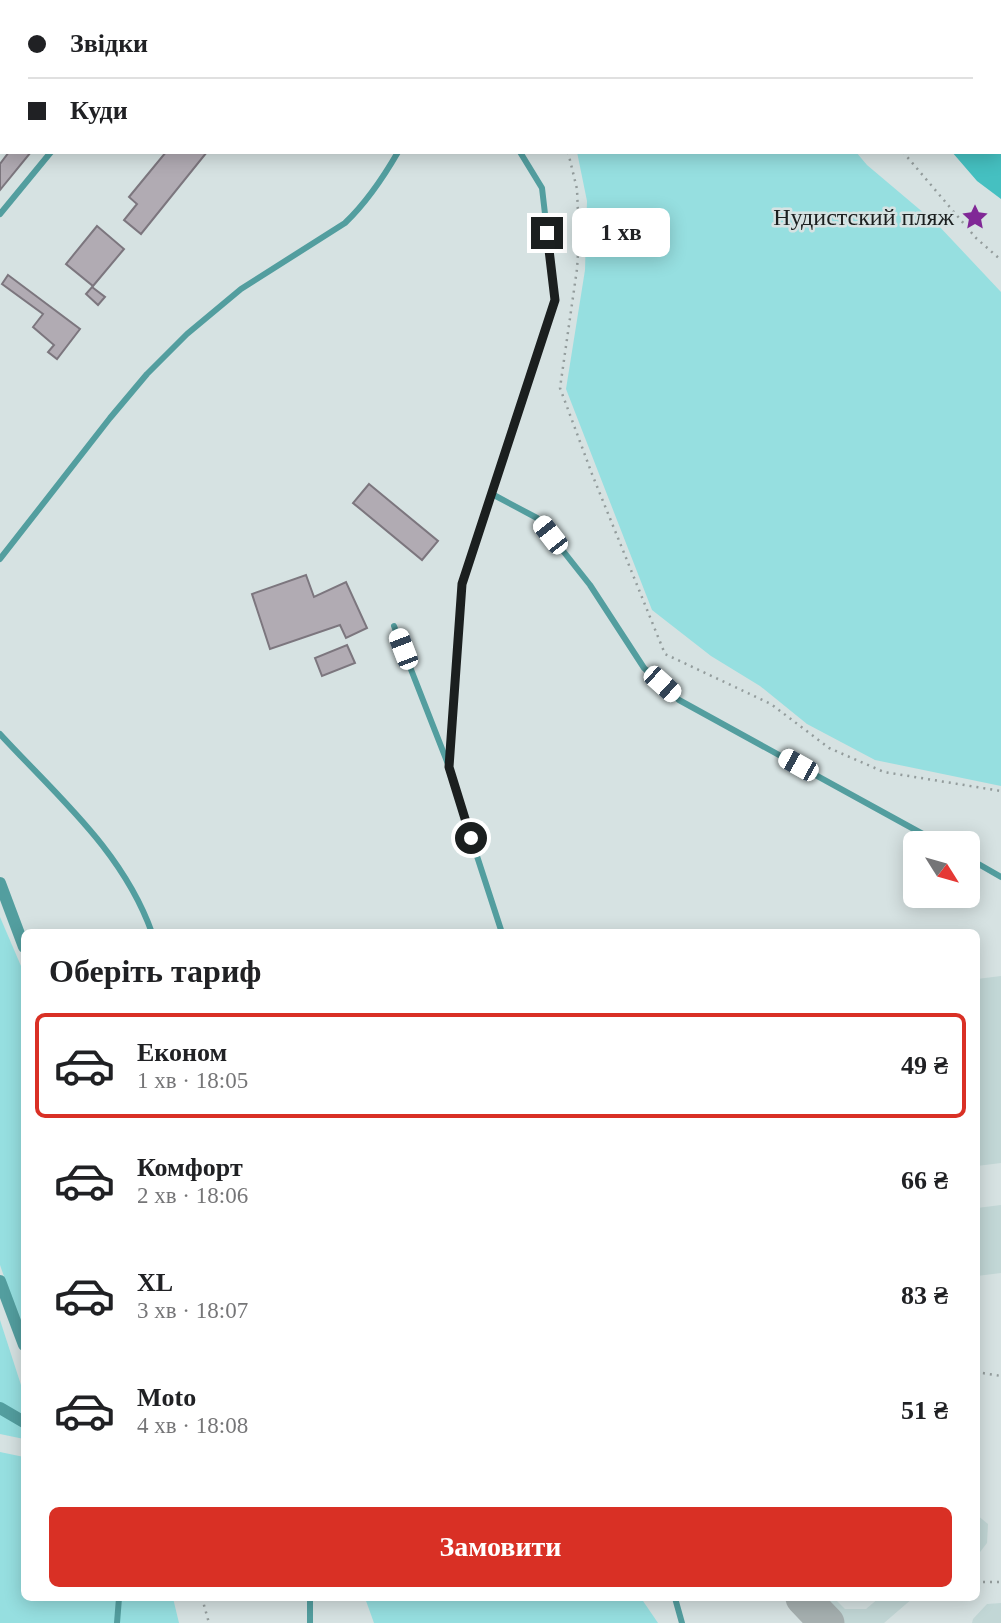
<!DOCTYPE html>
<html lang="uk">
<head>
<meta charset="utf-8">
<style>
  :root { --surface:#fff; --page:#f2f2f2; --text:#202124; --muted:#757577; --line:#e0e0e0; --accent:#d93025 }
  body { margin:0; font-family:"Times New Roman",serif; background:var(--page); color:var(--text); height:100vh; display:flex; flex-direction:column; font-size:26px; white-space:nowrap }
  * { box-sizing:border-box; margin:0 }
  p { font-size:23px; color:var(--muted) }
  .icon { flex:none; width:38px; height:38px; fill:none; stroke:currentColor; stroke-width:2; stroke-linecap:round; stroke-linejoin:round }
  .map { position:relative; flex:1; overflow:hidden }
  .side { position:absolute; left:21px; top:929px; width:959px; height:672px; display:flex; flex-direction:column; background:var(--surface); border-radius:10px; box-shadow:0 4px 18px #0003 }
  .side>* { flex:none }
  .guide { position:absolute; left:0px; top:0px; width:1001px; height:154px; box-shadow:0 4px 18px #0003; display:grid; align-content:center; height:154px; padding:0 28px; background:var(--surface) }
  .needle { width:46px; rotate:127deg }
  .tools { position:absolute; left:903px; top:831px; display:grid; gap:14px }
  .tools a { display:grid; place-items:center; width:77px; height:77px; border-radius:10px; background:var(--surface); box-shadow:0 4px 18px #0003; font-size:35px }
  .end { position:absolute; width:32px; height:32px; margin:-16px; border:9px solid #1b1f1f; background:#fff; box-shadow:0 0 0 4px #fff }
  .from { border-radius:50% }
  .bubble { position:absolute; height:49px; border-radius:10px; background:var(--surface); box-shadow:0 4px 18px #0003; font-size:23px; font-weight:600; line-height:49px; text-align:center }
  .car { position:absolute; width:21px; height:42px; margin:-21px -10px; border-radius:9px; box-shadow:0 0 5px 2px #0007; background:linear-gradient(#fff 24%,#345 0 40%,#fff 0 76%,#345 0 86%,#fff 0) }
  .guide b { display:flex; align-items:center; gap:24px; height:66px; font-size:26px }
  .guide b+b { border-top:2px solid var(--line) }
  .guide i { width:18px; height:18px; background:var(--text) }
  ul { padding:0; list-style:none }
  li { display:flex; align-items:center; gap:21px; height:105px; margin:0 14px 10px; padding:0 14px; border:4px solid transparent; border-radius:10px }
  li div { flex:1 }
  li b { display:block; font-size:26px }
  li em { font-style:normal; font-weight:600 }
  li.current { border-color:var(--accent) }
  li>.icon { width:63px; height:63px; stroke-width:1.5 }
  h2 { padding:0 28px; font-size:32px; line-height:84px }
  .button { display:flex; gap:14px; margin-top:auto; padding:14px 28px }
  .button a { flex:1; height:80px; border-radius:10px; background:var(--accent); color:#fff; font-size:28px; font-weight:600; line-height:80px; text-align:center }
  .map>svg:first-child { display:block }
  .built { fill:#c2d7d6 }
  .green { fill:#96dfe0 }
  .water { fill:#45c0c1 }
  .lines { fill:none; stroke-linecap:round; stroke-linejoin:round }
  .taxiway { stroke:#a6b0b0; stroke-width:35 }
  .building { fill:#b1abb3; stroke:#7c767e; stroke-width:2 }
  .path { stroke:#939c9c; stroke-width:2.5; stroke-dasharray:2 5; stroke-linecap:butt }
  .lane { stroke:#539e9f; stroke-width:6 }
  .street { stroke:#539e9f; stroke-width:12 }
  .route { stroke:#1b1f1f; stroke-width:9 }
  .labels { text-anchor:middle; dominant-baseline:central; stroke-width:5; stroke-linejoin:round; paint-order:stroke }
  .poi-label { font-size:24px; fill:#1b1f1f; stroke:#d6e2e2; text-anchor:end }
</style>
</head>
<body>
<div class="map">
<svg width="1001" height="1623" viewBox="0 0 1001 1623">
  <rect width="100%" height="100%" fill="#d6e2e2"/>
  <g class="built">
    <polygon points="1001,976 1001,1163 977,1166 977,979"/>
    <polygon points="1001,1205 1001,1273 977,1276 977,1208"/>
    <polygon points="977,1515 988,1524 987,1543 977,1556"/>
    <polygon points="797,1598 834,1598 845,1609 866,1609 879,1598 913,1598 884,1623 820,1623"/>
    <polygon points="1001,1603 1001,1623 972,1623 973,1619 987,1604"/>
  </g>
  <g class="green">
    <polygon points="565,0 738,0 740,2 565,2"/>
    <polygon points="577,152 856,152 867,165 938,225 1001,292 1001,786 875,760 807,724 760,686 711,656 652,610 566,389 585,270 587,201"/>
    <polygon points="0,917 24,973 24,1334 0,1265"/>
    <polygon points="0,1320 21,1385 24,1388 24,1439 0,1434"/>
    <polygon points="0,1452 24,1457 24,1598 173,1598 179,1623 0,1623"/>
    <polygon points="365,1598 641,1598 658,1623 374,1623"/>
  </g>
  <polygon class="water" points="818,0 1001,0 1001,199 977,181 952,152 999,152 999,2"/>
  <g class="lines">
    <polyline class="taxiway" points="803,1598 827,1623"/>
  </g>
  <g class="building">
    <polygon points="9,152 31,152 0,190 0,164"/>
    <polygon points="166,152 207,152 141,234 124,220 137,204 129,197"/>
    <polygon points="97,226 124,249 93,286 66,264"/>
    <polygon points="8,275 80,329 57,359 48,352 54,345 33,327 43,314 2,284"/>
    <polygon points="92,287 105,297 98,305 86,294"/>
    <polygon points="369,484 438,541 422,560 353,503"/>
    <polygon points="306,575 314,597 346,582 367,628 346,638 340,625 270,649 252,594"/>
    <polygon points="347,645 355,663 322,676 315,658"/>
  </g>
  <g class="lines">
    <g class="path">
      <polyline points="762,0 764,2"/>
      <polyline points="555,2 555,0"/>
      <polyline points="568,152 577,189 579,238 577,269 560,388 592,474 665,654 771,704 829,748 884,772 1001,791"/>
      <polyline points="903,152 976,238 1001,260"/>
      <polyline points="976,1372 1001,1376"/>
      <polyline points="976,1582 1001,1582"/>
      <polyline points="202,1598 209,1623"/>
    </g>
    <g class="lane">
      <polyline points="282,0 286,2"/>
      <polyline points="186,2 188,0"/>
      <polyline points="328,2 329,0"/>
      <polyline points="0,214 51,152"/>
      <polyline points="492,494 537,518 590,585 644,668 679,700 941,844"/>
      <path d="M0,559L110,418L147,374L187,334L241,289L345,223C367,202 383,178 398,152"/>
      <polyline points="394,626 448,764"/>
      <path d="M0,734C57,796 123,851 152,933"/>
      <polyline points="968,858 1001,877"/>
      <polyline points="502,933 448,767 462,584 555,300 542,188 520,152"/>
      <polyline points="310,1598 310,1623"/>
      <polyline points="675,1598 682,1623"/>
      <polyline points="117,1623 119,1598"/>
    </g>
    <g class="street">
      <polyline points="0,883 24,947"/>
      <polyline points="0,1281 24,1345"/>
      <polyline points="0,1408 24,1422"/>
    </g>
  </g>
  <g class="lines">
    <polyline class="route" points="471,838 449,767 462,584 555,300 547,233"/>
  </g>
  <defs>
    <symbol id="sight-bare" viewBox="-9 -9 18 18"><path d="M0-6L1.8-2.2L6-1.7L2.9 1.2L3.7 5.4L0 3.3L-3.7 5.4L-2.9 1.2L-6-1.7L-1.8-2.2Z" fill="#802896" stroke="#d6e2e2" stroke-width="2.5" paint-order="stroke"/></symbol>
  </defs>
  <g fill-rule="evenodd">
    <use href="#sight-bare" x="956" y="198" width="38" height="38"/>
  </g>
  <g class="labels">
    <g class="poi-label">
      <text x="954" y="217">Нудистский пляж</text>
    </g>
  </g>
</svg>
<div class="tools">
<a><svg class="needle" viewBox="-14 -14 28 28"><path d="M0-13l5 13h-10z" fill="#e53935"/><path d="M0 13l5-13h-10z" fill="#757577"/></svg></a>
</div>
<i class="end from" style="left:471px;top:838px"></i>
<i class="end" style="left:547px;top:233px"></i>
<div class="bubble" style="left:572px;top:208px;width:98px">1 хв</div>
<i class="car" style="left:550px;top:535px;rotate:322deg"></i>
<i class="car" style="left:403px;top:649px;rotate:339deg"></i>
<i class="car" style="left:662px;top:684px;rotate:132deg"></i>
<i class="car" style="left:798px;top:765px;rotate:299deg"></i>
<div class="guide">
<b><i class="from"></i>Звідки</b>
<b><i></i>Куди</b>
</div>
<section class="side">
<h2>Оберіть тариф</h2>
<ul>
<li class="current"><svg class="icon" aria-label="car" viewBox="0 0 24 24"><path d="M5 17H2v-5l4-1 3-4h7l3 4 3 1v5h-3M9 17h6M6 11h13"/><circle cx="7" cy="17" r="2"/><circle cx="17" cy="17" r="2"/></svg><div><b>Економ</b><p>1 хв · 18:05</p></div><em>49 ₴</em></li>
<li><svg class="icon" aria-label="car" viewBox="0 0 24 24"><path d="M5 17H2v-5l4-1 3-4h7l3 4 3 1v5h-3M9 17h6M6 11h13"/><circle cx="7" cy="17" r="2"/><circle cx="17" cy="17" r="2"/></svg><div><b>Комфорт</b><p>2 хв · 18:06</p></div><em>66 ₴</em></li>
<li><svg class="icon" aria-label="car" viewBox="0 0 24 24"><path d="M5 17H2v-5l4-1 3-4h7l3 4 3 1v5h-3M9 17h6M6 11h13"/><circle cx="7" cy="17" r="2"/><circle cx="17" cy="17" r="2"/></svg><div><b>XL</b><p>3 хв · 18:07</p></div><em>83 ₴</em></li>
<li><svg class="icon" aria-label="car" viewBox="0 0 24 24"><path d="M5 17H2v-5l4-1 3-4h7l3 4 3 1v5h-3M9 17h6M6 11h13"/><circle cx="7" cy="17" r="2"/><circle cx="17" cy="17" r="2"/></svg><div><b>Moto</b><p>4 хв · 18:08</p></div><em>51 ₴</em></li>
</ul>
<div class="button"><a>Замовити</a></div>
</section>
</div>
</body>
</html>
